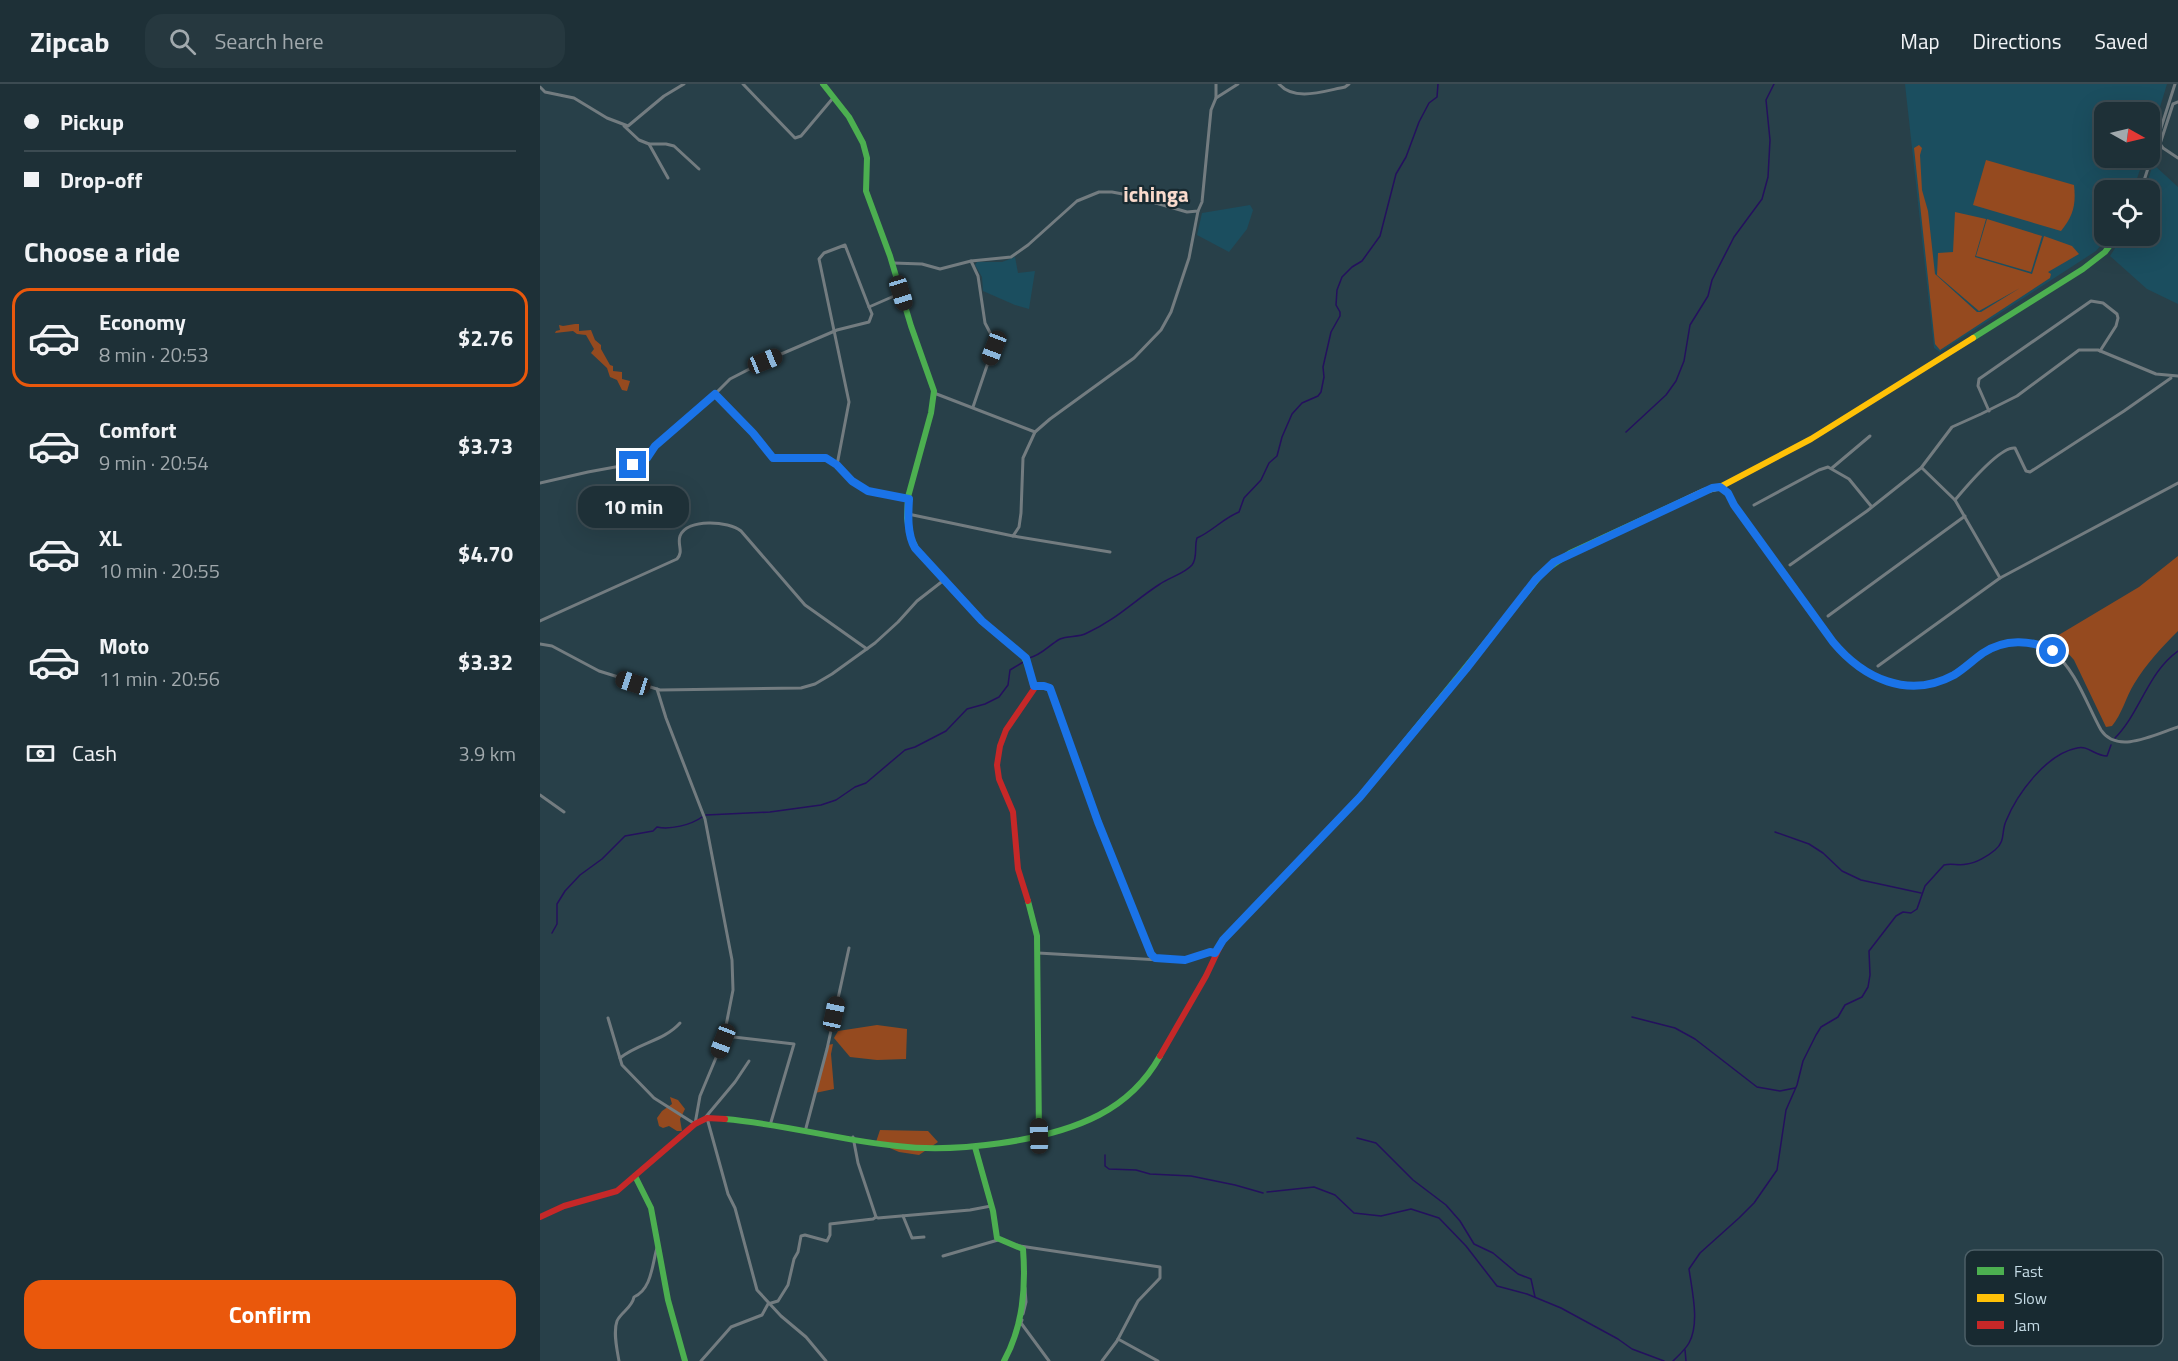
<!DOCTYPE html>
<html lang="en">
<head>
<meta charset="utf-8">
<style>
  :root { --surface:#1e3037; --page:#26383f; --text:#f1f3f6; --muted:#a1a9ad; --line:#3c4b52; --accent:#ea580c }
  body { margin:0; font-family:"Titillium Web",sans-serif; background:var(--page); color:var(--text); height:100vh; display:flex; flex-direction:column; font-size:22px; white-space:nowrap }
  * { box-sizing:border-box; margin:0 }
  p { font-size:20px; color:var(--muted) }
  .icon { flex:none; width:33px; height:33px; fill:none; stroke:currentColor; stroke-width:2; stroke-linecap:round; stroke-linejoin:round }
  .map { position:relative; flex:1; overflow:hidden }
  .side { display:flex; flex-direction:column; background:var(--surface); width:540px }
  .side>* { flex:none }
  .top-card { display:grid; align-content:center; height:132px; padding:0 24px; background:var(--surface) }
  .needle { width:39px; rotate:98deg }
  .tools { position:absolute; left:1554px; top:18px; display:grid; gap:12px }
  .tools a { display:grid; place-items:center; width:66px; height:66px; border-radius:12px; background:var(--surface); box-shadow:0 6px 24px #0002,0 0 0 2px var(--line); font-size:30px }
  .end { position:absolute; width:27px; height:27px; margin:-14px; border:8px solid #1a73e8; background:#fff; box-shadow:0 0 0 3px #fff }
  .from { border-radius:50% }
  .bubble { position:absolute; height:42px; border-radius:18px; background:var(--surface); box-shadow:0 6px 24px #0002,0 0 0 2px var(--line); font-size:20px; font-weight:700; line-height:42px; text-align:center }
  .car { position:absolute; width:18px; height:36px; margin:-18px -9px; border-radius:8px; box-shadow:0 0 4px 2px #0007; background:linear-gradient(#222 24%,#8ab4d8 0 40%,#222 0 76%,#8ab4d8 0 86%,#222 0) }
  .top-card b { display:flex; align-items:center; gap:21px; height:57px; font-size:22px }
  .top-card b+b { border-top:2px solid var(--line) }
  .top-card i { width:15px; height:15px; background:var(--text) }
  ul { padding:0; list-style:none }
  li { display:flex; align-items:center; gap:18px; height:99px; margin:0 12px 9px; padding:0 12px; border:3px solid transparent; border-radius:18px }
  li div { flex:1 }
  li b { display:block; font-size:22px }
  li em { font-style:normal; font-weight:700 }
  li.selected { border-color:var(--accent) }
  li>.icon { width:54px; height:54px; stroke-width:1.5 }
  h2 { padding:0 24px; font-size:27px; line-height:72px }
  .pay { display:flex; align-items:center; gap:15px; height:66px; padding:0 24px; font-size:22px }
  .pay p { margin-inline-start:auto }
  .action { display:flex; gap:12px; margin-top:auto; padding:12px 24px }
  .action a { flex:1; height:69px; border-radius:18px; background:var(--accent); color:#fff; font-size:24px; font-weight:700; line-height:69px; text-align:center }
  header { display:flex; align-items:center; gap:36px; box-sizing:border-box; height:84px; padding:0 30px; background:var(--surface); border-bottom:2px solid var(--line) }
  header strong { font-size:28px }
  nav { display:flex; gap:33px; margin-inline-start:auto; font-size:21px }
  .search { width:420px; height:54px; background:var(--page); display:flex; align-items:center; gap:15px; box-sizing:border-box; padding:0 21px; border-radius:18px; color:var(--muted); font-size:22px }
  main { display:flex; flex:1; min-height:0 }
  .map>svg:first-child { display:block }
  .built { fill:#1b4e5f }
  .green { fill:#954a1f }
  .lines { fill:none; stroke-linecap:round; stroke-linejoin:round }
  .stream { stroke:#24105e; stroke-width:1.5 }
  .street { stroke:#737c80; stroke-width:3 }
  .fast { stroke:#4caf50; stroke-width:6 }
  .slow { stroke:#ffc107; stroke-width:6 }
  .jam { stroke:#c62828; stroke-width:6 }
  .route { stroke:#1a73e8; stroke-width:8 }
  .labels { text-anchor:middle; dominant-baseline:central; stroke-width:4.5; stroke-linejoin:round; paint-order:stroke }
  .quarter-label { font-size:21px; font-weight:bold; fill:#f9dacc; stroke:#182a31 }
  .key { fill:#182a31; stroke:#4c5f67; stroke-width:1.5 }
  .key-label { font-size:16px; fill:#c5dbe5 }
</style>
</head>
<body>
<header>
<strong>Zipcab</strong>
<div class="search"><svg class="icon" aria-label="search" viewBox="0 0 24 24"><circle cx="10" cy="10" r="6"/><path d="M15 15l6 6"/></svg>Search here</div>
<nav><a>Map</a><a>Directions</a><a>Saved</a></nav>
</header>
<main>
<section class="side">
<div class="top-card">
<b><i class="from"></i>Pickup</b>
<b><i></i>Drop-off</b>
</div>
<h2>Choose a ride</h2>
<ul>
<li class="selected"><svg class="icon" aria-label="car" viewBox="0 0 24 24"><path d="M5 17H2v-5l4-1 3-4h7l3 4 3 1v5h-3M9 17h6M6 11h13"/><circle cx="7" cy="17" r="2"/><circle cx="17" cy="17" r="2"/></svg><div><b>Economy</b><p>8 min · 20:53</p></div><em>$2.76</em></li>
<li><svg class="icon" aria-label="car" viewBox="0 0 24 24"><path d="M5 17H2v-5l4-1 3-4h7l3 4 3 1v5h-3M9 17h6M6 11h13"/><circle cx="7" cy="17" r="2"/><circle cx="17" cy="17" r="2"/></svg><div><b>Comfort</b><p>9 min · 20:54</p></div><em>$3.73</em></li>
<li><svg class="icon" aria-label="car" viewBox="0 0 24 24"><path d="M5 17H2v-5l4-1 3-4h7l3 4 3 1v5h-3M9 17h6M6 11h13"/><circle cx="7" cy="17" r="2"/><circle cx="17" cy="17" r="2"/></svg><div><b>XL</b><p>10 min · 20:55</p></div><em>$4.70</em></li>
<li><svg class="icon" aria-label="car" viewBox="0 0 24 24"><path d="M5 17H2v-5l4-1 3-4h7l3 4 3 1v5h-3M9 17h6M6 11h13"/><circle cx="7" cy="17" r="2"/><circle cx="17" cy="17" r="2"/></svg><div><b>Moto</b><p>11 min · 20:56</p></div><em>$3.32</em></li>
</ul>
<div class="pay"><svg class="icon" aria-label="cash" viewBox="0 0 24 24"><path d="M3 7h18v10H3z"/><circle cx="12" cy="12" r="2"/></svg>Cash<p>3.9 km</p></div>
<div class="action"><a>Confirm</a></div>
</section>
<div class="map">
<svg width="1638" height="1277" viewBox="0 0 1638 1277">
  <rect width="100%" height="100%" fill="#284049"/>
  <g class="built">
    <polygon points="1365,0 1627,0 1610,56 1610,28 1564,28 1564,74 1604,74 1593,106 1564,106 1564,152 1569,152 1556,167 1400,268 1394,264"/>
    <polygon points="1613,80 1638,103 1638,220 1607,205 1570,172 1583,152 1610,152 1610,106 1605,106"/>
    <polygon points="710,121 713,126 707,145 689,168 657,151 662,129"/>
    <polygon points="475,173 478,189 495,187 489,225 475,221 443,207 442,193 435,181 437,178 462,178"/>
  </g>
  <g class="green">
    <polygon points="1379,61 1382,64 1380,71 1382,106 1388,127 1395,190 1437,228 1441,228 1480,204 1439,227 1397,191 1398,169 1413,168 1415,128 1446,135 1435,173 1492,190 1504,152 1532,162 1539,170 1508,188 1511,190 1510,194 1400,266 1395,260 1374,64"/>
    <path d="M1446,76L1534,101C1536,120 1534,131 1521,147L1433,121Z"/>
    <polygon points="1447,135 1502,152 1491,188 1436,172"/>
    <polygon points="35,240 39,240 39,247 51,246 55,256 61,261 61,265 70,281 73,282 73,287 82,288 82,295 90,297 87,307 82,306 77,296 70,293 67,284 51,269 54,265 46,251 37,250 33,247 15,249 16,247 20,246 19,241 23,242"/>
    <path d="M1638,472V547C1622,563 1606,580 1594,600C1586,613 1582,630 1572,642L1566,643L1534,576L1519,559L1517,552L1599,503Z"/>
    <polygon points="337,941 367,945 366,975 337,976 310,973 294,954 298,947"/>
    <polygon points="293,960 291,970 294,1005 275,1009 288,961"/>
    <polygon points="130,1013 138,1016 145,1025 140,1035 142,1047 137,1047 129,1042 123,1044 119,1042 117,1034 122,1027 132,1020"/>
    <polygon points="340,1046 388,1047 398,1058 379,1071 359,1068 336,1058"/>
  </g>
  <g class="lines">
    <g class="stream">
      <polyline points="1086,348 1126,311 1136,297 1144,277 1150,241 1168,212 1172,196 1194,153 1222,115 1228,93 1230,56 1226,16 1234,0"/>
      <path d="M489,574C502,571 509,561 520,555C529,551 538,554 547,549C576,536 595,516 620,500C630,493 644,490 652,481C658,473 654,463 657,454C673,447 682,435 699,428L704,414L721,396L729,379L737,372L742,353L752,330L762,319L778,312L781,308L784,293L783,283L791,248L800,232V228L796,221L797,206L802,193L812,183L822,177L840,152L856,90L866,73L879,38L889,19L897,13L898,0"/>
      <path d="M1575,654C1600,629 1608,588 1638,567"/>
      <polyline points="166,731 230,728 281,721 296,716 315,703 326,699 365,666 375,663 406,647 427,625 445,620 459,613 468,601 470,586 485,577"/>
      <polyline points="1235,748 1269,760 1283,769 1302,787 1321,796 1381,809"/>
      <path d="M12,849L17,840V820L25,807L40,791L62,775L85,752L113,747L117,743C130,746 151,741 162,733"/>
      <polyline points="1092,933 1135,944 1155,955 1217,1003 1240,1007 1255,1004"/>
      <polyline points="817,1054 836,1059 873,1096 906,1121 920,1137 934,1160 953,1169 978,1190 991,1195 995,1213"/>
      <polyline points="565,1071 565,1082 569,1085 596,1086 610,1090 651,1092 695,1101 723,1109"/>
      <polyline points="727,1108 774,1103 795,1111 814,1129 841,1132 871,1125 899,1134 926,1162 957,1202 987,1210 1021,1224 1078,1255 1092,1265 1124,1277"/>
      <polyline points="1145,1266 1146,1277"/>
      <path d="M1133,1277C1138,1272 1145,1266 1149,1259C1160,1239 1152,1207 1149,1185L1160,1169L1199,1134L1214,1119L1237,1086L1246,1026L1257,1001L1263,977L1276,951L1281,943L1298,933L1305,921L1322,913L1328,903L1330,891L1329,867L1356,832L1363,828L1371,829L1377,825L1385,802L1404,781C1412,779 1419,782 1427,780C1436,779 1448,772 1455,766C1466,757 1461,748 1466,737C1477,710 1506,670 1537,664C1548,661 1555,672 1567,672L1571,661"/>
    </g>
    <g class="street">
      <polyline points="203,0 255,54 261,52 293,14"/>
      <path d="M739,0C755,18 784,7 805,3L809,0"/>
      <polyline points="0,3 5,8 34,14 67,34 88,42 124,12 144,0"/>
      <polyline points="676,14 676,0"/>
      <polyline points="1638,18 1633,20 1620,60 1623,64 1638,74"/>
      <polyline points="84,42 99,56 109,60 126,60 134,62 159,85"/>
      <polyline points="109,60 128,94"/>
      <polyline points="1601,106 1635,0"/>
      <polyline points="431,177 438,192 445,239 455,258 433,323"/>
      <polyline points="353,179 382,180 400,185 431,177 471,173 488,161 537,117 559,108 572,108 588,111 647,128 658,127 662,118 671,26 676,14 698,0"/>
      <polyline points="394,309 495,348"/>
      <polyline points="175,310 213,349 233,374 286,374 297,381 312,397 328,407 369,415"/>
      <polyline points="1449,327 1438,302 1439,295 1551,217 1563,219 1577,230 1578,234 1576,242 1560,267"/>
      <polyline points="297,381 309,318 279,175 284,169 305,161 329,223"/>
      <polyline points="1292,384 1330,352"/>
      <polyline points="1382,384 1415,416 1460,494"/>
      <polyline points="0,399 48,388 97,379 107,374 115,362 175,310 190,295 225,277 297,246 329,238 332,230 329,223 361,209"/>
      <path d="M1181,404L1188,409L1195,421L1293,558C1323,594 1369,617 1414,591C1427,583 1438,571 1452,564C1470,556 1497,555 1513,568C1536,586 1547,621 1561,646C1577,671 1616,650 1638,643"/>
      <path d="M1415,416C1425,404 1460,362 1475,364L1486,387L1490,388L1584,327L1631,294"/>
      <polyline points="1214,421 1279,386 1288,383 1309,395 1331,422"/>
      <polyline points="368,430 473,452 479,443 481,429 483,374 495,348 510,335 594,274 621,246 631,228 649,174 658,127"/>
      <polyline points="473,452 570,468"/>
      <polyline points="1250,481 1327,427 1381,384 1412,343 1441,330 1477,312 1539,266 1558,266 1616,290 1638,292"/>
      <polyline points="1288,532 1425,432"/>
      <path d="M0,537L137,475C144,467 137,461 140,452C147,434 189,437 201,447L265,521L327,565"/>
      <polyline points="0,560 12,562 59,587 120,606 261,604 275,600 292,590 335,559 358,538 377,517 404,496"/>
      <polyline points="1338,582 1460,494 1638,399"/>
      <polyline points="494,602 507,603 511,607 558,738 611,870 615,875"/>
      <polyline points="0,711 24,728"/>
      <path d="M498,869L637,877C651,876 663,868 675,869"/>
      <polyline points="68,934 82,981 114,1014 155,1040 160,1012 183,957 193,906 192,876 165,735 126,634 117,605"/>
      <polyline points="185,952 254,960 231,1038"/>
      <path d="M80,974C98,959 124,957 140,939"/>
      <polyline points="167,1034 188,1110 195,1124 217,1206 241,1232 266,1253 286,1277"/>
      <polyline points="164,1035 195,998 209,977"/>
      <polyline points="266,1044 287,965 309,864"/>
      <polyline points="313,1053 318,1079 336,1133 338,1134 430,1126 451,1122"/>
      <polyline points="363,1132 372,1154 384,1153"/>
      <polyline points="480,1162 620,1183 620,1194 598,1217 577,1257 562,1277"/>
      <polyline points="403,1172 458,1156"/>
      <polyline points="483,1230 486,1218 485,1204"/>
      <polyline points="482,1236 481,1239 509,1277"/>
      <polyline points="578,1255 618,1277"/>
      <path d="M79,1277C77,1266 73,1248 77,1237C81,1228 92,1224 94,1213C112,1205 112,1180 117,1164"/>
      <polyline points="161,1277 191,1243 222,1231 228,1220 238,1217 248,1201 254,1175 258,1168 261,1152 265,1151 287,1157 290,1151 290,1140 333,1135 336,1133"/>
    </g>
    <g class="fast">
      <polyline points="283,0 309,33 323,59 327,74 326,107 350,172 371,242 394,307 391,329 368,413 367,434 370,452 378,468 442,537 483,571 489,584"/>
      <polyline points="1433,254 1543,185 1565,168 1577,152"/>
      <polyline points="488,817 497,852 499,1051"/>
      <polyline points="709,829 820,713 1004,487 1030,469 1147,415"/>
      <path d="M185,1035C243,1040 299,1056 357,1062C414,1069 507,1058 559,1031C584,1018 606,997 620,972"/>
      <path d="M435,1063L453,1127L457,1154L483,1165C486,1204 483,1242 464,1277"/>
      <polyline points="95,1092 111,1124 128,1216 145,1277"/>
    </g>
    <polyline class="slow" points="1147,415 1164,407 1180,403 1271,355 1433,254"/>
    <g class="jam">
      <polyline points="488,817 478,785 473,728 459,695 457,681 460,662 466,646 494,605 489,584"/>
      <polyline points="620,972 666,892 683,856 709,829"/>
      <polyline points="0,1133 24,1122 77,1107 155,1040 167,1034 185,1035"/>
    </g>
  </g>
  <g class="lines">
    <path class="route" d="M93,381L107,374L115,362L175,310L213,349L233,374H286L297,381L312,397L328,407L369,415C368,431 367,450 375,464L442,537L486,574L494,602H504L510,604L558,738L611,870L615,874L645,876L670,868L675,869L683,856L820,713L926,585L996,495L1014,478L1172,404L1180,403L1188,409L1194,421L1293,558C1323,594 1368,616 1414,591C1424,585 1433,576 1443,569C1464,555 1491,555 1513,567"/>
  </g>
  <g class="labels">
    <g class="quarter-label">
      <text x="616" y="110">ichinga</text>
    </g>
  </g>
  <rect x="1425" y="1166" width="198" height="96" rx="9" class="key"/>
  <rect x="1437" y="1183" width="27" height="8" fill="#4caf50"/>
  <rect x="1437" y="1210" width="27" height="8" fill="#ffc107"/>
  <rect x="1437" y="1237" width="27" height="8" fill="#c62828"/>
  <g class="key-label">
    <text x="1474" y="1193">Fast</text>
    <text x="1474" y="1220">Slow</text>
    <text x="1474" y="1247">Jam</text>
  </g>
</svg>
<div class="tools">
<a><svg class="needle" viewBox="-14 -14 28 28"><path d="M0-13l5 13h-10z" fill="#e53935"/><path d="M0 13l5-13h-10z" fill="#a1a9ad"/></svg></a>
<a><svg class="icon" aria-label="locate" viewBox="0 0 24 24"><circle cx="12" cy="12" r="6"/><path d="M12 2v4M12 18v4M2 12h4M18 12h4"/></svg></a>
</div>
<i class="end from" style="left:1513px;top:567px"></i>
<i class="end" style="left:93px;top:381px"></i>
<div class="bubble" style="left:38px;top:402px;width:111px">10 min</div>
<i class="car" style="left:361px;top:209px;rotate:163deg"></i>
<i class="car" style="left:454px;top:264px;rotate:201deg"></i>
<i class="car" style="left:225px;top:277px;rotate:68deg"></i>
<i class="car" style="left:93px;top:599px;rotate:288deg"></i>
<i class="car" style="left:294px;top:930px;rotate:12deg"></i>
<i class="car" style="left:183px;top:957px;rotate:201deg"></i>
<i class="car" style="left:499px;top:1052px;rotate:359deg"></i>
</div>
</main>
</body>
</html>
